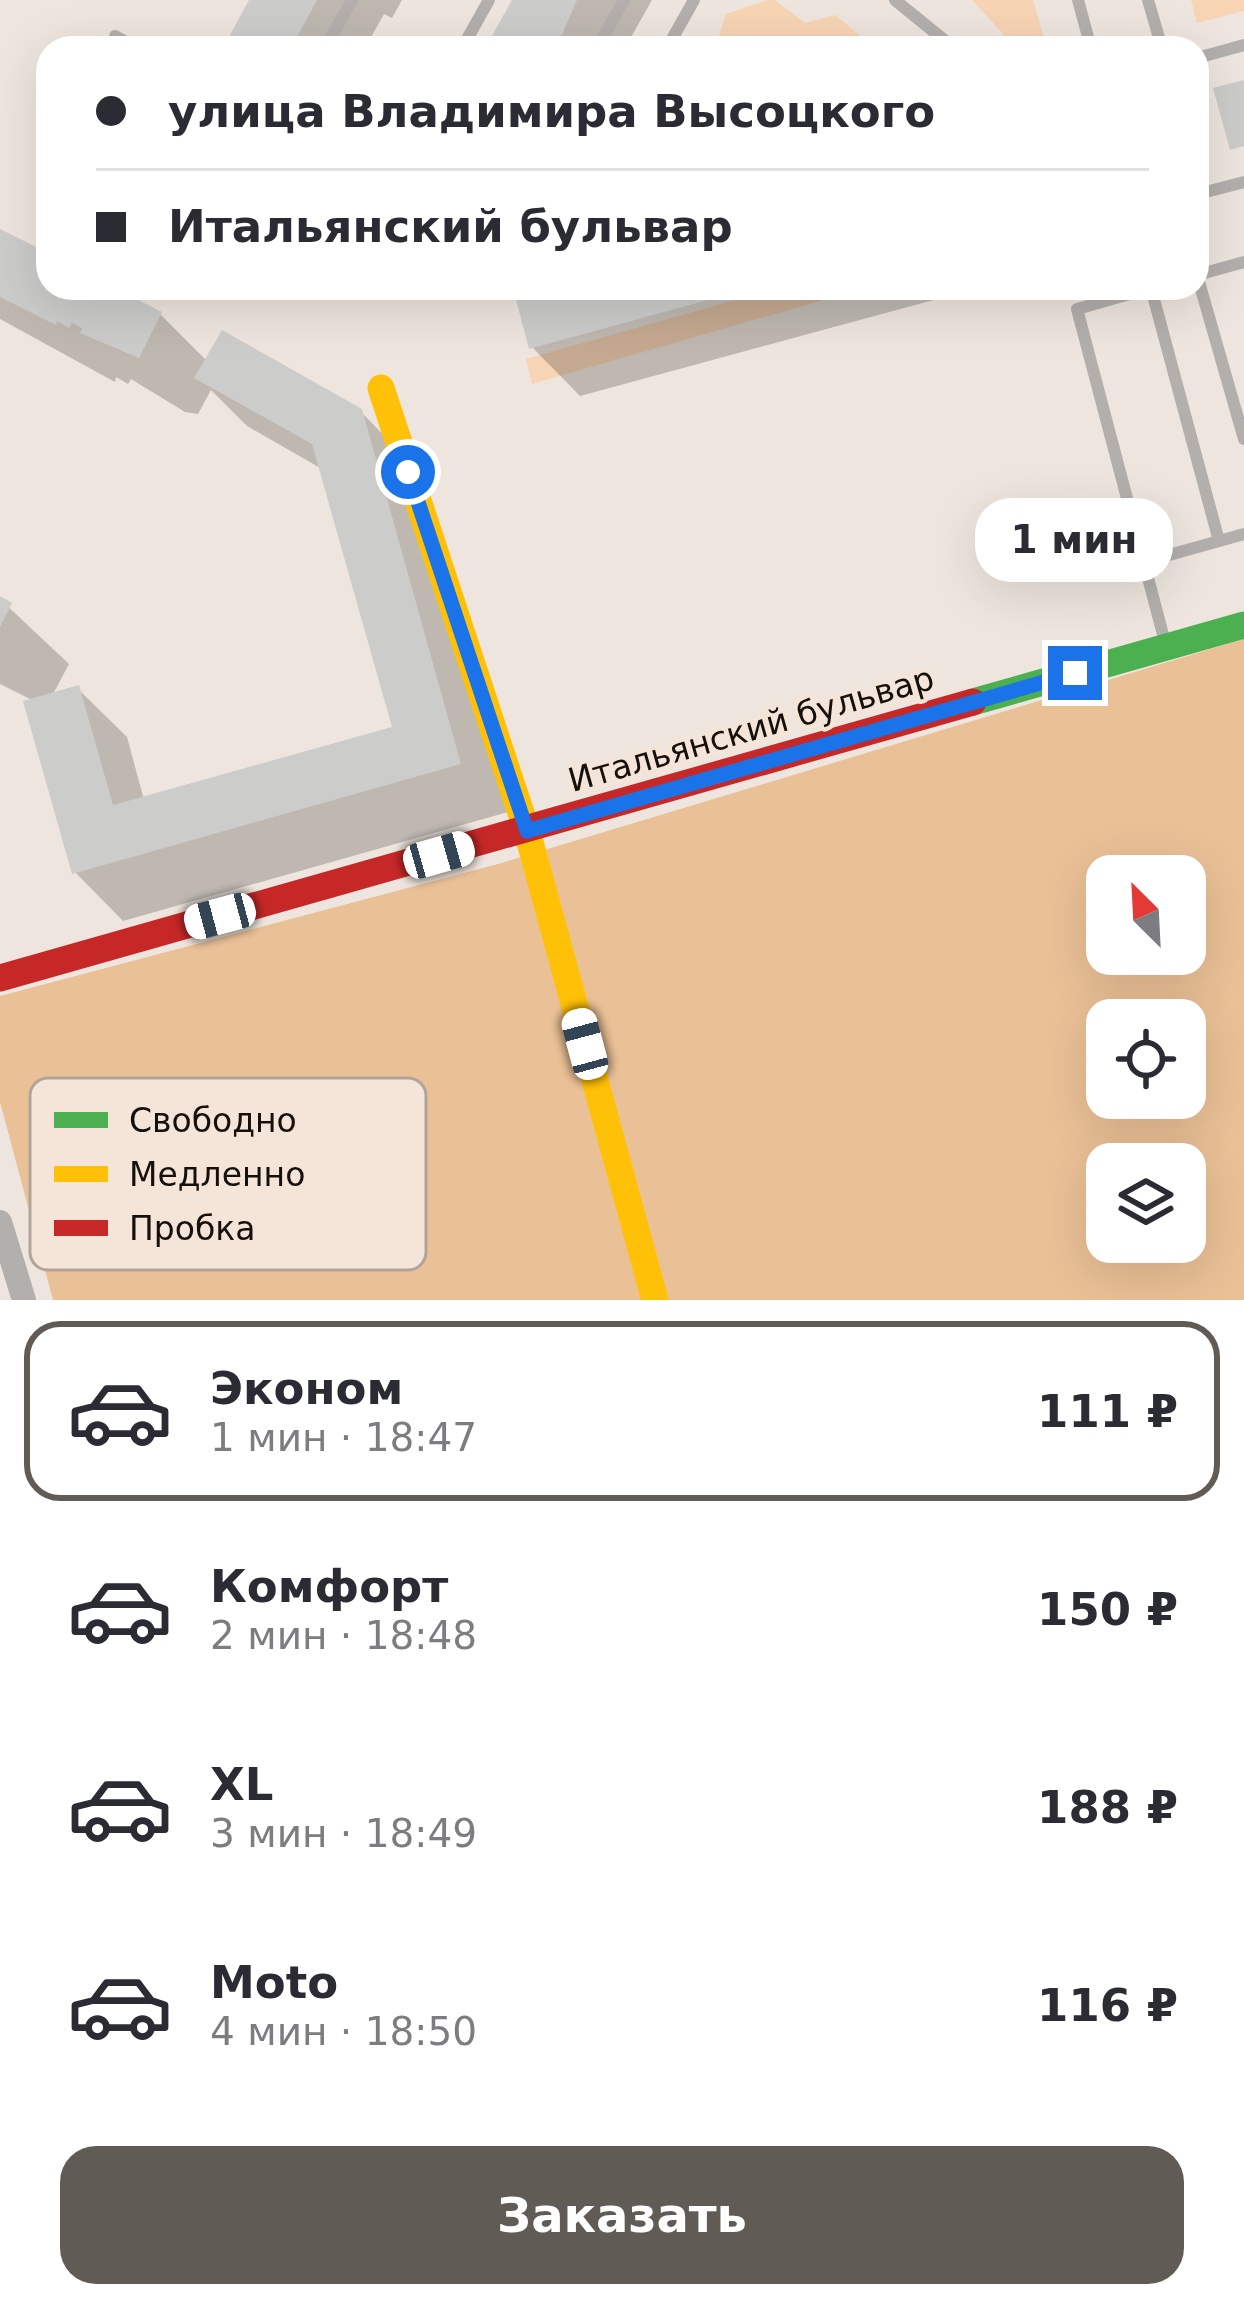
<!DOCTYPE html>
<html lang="ru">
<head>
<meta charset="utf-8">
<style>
  :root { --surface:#fff; --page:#f7f7f7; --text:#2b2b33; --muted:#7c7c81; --line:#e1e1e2; --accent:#615b56 }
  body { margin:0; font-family:"DejaVu Sans",sans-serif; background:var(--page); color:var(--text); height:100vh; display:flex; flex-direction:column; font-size:45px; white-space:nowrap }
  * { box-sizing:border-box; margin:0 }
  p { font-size:39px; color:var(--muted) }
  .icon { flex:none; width:66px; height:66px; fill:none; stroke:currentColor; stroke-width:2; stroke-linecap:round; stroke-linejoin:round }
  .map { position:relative; height:1300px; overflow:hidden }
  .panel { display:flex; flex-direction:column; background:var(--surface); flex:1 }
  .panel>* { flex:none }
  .hud { position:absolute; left:36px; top:36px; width:1173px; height:264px; border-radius:36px; box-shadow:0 12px 48px #0002; display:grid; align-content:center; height:264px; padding:0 60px; background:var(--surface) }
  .needle { width:78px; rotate:336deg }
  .tools { position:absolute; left:1086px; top:855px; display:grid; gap:24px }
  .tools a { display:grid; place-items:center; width:120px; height:120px; border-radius:24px; background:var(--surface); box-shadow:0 12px 48px #0002; font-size:60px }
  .end { position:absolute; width:54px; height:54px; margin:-27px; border:15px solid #1a73e8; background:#fff; box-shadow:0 0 0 6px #fff }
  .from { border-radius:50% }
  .bubble { position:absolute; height:84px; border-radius:36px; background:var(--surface); box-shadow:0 12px 48px #0002; font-size:39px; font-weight:700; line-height:84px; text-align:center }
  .car { position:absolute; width:36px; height:72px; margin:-36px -18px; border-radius:15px; box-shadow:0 0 9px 3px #0007; background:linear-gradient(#fff 24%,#345 0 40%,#fff 0 76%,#345 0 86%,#fff 0) }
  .hud b { display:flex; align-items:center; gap:42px; height:114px; font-size:45px }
  .hud b+b { border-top:3px solid var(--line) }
  .hud i { width:30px; height:30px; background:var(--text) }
  ul { padding:21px 0 0; list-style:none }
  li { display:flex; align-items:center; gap:36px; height:180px; margin:0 24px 18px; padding:0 36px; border:6px solid transparent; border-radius:36px }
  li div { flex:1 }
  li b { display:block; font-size:45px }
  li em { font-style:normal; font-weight:700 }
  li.selected { border-color:var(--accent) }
  li>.icon { width:108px; height:108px; stroke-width:1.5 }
  .button { display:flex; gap:24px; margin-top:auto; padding:24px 60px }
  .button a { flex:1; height:138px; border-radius:36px; background:var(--accent); color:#fff; font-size:48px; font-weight:700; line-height:138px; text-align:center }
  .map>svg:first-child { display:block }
  .green { fill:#f7d4b4 }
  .forest { fill:#eac096; fill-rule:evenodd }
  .shadow { fill:#0003 }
  .building { fill:#cccccb }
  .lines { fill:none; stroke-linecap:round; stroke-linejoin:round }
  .lane { stroke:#b2afac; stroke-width:12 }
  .street { stroke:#b2afac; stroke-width:24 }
  .fast { stroke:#4caf50; stroke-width:27 }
  .slow { stroke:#ffc107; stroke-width:27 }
  .jam { stroke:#c62828; stroke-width:27 }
  .route { stroke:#1a73e8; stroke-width:15 }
  .labels { text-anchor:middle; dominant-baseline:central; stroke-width:9; stroke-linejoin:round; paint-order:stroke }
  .street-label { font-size:33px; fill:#15100c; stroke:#f4e5d8 }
  .key { fill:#f4e5d8; stroke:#b1a59b; stroke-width:3 }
  .key-label { font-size:33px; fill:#15100c }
</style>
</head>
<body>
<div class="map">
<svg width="1244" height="1300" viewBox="0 0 1244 1300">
  <rect width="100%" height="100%" fill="#eee6de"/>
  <g class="green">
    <polygon points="767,0 775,0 805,23 835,15 866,40 854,48 715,48 726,14"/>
    <polygon points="972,0 1033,0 1047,48 1016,48"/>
    <polygon points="1191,0 1244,0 1244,11 1197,23"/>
    <polygon points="778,288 865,288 532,384 526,359"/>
  </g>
  <path class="forest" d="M1244,639V1300H53L0,1102V996L498,864ZM1107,876H1185V954H1107ZM1107,1020H1185V1098H1107ZM1107,1164H1185V1242H1107Z"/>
  <g class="shadow">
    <polygon points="253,0 402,0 392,18 384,14 365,48 231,48"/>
    <polygon points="515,0 652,0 625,48 488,48"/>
    <polygon points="0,232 48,257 48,288 109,288 161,315 207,361 360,411 409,461 508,812 123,921 75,872 34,701 0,684 0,599 69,664 52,696 78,689 127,737 144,800 395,729 322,469 247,426 211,390 198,414 185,412 131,379 128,384 116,377 115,382 0,319"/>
    <polygon points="541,288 978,288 580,396 532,347"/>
  </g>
  <g class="building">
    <polygon points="249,0 317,0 291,48 229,48 224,46"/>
    <polygon points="512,0 577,0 556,48 485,48"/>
    <polygon points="1244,80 1244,146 1230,150 1213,88"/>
    <polygon points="0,229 48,253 48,288 115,288 162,312 139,358 80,333 82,328 72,323 69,328 57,321 56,325 0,297"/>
    <polygon points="530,288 748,288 748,289 529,349 514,292"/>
    <polygon points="222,330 362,409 461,764 72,874 23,701 79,685 113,805 392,727 312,444 194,378"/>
    <polygon points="0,596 12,603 0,627"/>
  </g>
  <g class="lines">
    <g class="lane">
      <polyline points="895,0 954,48"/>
      <polyline points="1078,0 1091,48"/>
      <polyline points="1148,0 1162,48"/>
      <polyline points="115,36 137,48"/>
      <polyline points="325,48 352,0"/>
      <polyline points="462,48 489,0"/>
      <polyline points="597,48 624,0"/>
      <polyline points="667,48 694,0"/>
      <polyline points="1197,58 1244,45"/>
      <polyline points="1197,175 1202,193 1244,182"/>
      <polyline points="1197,275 1244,439"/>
      <polyline points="1197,275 1244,262"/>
      <polyline points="1151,288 1077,309 1166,646"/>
      <polyline points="1151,288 1219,541"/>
      <polyline points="1144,562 1244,534"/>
    </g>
    <polyline class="street" points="0,1222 24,1300"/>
    <polyline class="fast" points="973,702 1244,625"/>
    <polyline class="slow" points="381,388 527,831 655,1300"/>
    <polyline class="jam" points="0,978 973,702"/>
  </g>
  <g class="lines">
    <polyline class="route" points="408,472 527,831 1075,673"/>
  </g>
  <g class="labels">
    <g class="street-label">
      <text transform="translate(751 729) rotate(-16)">Итальянский бульвар</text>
    </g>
  </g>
  <rect x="30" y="1078" width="396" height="192" rx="18" class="key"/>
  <rect x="54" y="1112" width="54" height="16" fill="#4caf50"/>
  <rect x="54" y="1166" width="54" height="16" fill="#ffc107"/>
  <rect x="54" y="1220" width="54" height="16" fill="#c62828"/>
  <g class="key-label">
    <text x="129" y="1132">Свободно</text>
    <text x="129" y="1186">Медленно</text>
    <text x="129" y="1240">Пробка</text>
  </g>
</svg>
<div class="tools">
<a><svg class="needle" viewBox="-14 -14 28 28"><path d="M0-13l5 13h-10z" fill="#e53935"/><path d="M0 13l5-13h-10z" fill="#7c7c81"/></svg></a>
<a><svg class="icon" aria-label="locate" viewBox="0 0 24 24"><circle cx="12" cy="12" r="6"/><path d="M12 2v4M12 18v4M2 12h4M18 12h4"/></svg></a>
<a><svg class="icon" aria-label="layers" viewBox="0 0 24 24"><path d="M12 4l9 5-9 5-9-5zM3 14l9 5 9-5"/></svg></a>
</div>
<i class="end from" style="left:408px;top:472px"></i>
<i class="end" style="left:1075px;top:673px"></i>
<div class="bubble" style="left:975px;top:498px;width:198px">1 мин</div>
<i class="car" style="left:439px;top:855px;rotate:74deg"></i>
<i class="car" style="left:220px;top:916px;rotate:255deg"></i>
<i class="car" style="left:585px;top:1044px;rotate:345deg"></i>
<div class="hud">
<b><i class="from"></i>улица Владимира Высоцкого</b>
<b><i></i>Итальянский бульвар</b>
</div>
</div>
<section class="panel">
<ul>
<li class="selected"><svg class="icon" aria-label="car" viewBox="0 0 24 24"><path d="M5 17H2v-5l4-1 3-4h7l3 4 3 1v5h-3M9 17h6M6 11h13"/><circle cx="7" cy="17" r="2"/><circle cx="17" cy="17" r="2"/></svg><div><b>Эконом</b><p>1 мин · 18:47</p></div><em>111 ₽</em></li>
<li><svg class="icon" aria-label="car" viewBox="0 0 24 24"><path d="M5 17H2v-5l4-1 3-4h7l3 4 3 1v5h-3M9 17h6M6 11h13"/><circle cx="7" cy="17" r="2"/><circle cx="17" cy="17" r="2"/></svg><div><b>Комфорт</b><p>2 мин · 18:48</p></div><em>150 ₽</em></li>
<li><svg class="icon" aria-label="car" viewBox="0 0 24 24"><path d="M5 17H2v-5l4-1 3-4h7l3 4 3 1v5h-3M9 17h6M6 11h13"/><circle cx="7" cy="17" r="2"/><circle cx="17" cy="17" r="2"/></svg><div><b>XL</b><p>3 мин · 18:49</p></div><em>188 ₽</em></li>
<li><svg class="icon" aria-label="car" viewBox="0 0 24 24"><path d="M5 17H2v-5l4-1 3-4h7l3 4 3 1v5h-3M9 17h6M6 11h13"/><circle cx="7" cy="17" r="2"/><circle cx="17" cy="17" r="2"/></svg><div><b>Moto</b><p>4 мин · 18:50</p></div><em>116 ₽</em></li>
</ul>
<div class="button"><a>Заказать</a></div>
</section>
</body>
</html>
